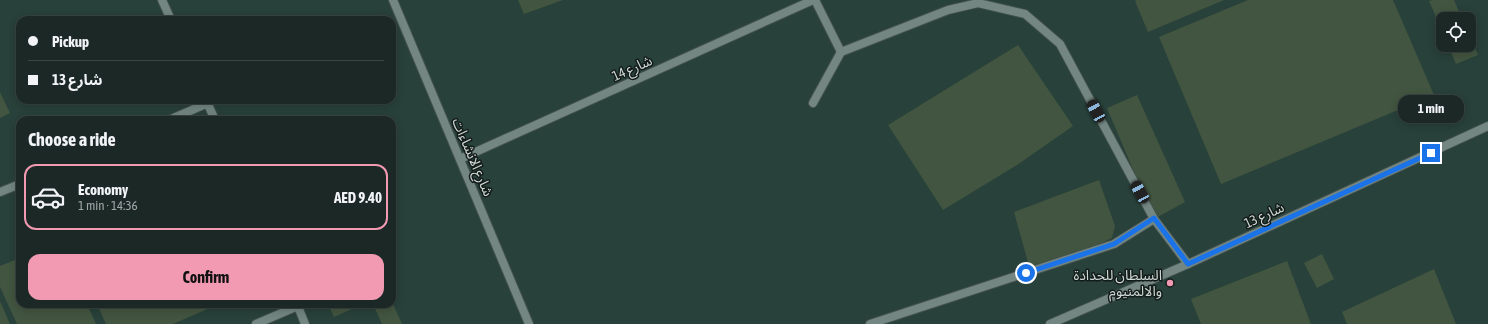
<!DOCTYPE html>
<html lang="en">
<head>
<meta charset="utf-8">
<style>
  :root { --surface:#1c2826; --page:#293432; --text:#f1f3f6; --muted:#a0a6a7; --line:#3a4443; --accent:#f19ab2 }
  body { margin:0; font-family:"Asap Condensed","Noto Sans Arabic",sans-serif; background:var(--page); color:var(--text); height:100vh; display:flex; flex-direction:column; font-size:15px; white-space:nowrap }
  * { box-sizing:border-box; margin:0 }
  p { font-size:13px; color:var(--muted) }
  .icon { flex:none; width:22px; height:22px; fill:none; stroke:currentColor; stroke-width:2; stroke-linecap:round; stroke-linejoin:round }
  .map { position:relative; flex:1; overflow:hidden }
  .sheet { position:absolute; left:16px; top:116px; width:380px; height:192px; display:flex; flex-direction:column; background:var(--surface); border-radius:12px; box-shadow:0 2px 10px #0003,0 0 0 1px var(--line) }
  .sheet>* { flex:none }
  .banner { position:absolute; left:16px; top:16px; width:380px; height:88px; border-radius:12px; box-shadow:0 2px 10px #0003,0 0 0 1px var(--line); display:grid; align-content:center; height:88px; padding:0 12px; background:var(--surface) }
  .fabs { position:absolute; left:1436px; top:12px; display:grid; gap:8px }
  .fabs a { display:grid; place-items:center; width:40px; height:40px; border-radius:8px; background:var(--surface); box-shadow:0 2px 10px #0003,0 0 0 1px var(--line); font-size:20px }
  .end { position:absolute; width:18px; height:18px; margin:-9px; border:5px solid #1a73e8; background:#fff; box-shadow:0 0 0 2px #fff }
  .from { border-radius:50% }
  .bubble { position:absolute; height:28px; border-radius:12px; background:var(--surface); box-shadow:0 2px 10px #0003,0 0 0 1px var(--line); font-size:13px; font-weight:700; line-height:28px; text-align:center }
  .car { position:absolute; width:12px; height:24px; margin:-12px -6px; border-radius:5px; box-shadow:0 0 3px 1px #0007; background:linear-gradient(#222 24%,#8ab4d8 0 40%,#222 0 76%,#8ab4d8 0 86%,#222 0) }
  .banner b { display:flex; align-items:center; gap:14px; height:38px; font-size:15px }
  .banner b+b { border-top:1px solid var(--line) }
  .banner i { width:10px; height:10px; background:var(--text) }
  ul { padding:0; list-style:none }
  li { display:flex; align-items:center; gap:12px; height:66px; margin:0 8px 6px; padding:0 4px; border:2px solid transparent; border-radius:12px }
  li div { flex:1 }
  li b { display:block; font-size:15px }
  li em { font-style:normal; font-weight:700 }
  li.on { border-color:var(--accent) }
  li>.icon { width:36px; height:36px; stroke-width:1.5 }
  h2 { padding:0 12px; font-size:18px; line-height:48px }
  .action { display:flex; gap:8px; margin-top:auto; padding:8px 12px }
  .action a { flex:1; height:46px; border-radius:12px; background:var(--accent); color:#111; font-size:16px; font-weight:700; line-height:46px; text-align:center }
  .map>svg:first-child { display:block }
  .built { fill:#28413a; fill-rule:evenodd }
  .building { fill:#425540 }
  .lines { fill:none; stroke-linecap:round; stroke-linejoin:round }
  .service-casing { stroke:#44524e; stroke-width:10 }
  .minor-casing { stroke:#44524e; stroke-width:10 }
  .service { stroke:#738681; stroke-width:8 }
  .minor { stroke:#738681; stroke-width:8 }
  .route { stroke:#1a73e8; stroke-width:5 }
  .poi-dot { fill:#f19ab2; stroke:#141c1a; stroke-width:1.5 }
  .labels { text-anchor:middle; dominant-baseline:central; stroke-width:3; stroke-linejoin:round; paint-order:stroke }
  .street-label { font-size:14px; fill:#ced8d5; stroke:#141c1a }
  .poi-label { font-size:14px; fill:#ced8d5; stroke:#141c1a; text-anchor:end }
</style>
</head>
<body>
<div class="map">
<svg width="1488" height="324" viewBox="0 0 1488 324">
  <rect width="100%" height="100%" fill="#253632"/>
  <path class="built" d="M0,0H1488V324H0ZM1443,19H1469V45H1443ZM20,20H392V100H20ZM20,120H392V304H20Z"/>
  <g class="building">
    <polygon points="518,0 563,0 524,14"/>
    <polygon points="1136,0 1224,0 1148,32 1135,1"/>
    <polygon points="1248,0 1393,0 1434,95 1221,184 1159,37"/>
    <polygon points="1432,0 1454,0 1462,19 1443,19 1443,33 1429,1"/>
    <polygon points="1469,34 1478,55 1456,64 1448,45 1469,45"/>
    <polygon points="1018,45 1073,126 1017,165 943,210 888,125"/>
    <polygon points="0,92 10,113 0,118"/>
    <polygon points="1137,95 1185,202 1154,219 1107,108"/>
    <polygon points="1099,180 1115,226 1112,238 1068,259 1029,266 1014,212"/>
    <polygon points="1322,254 1334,279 1317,288 1304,263"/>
    <polygon points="20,258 20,304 87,304 96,324 17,324 0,287 0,266"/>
    <polygon points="1287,261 1311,324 1201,324 1191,299"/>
    <polygon points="1434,269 1456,324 1347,324 1342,312"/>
    <polygon points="0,301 10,324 0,324"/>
    <polygon points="97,304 219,304 173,324 106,324"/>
    <polygon points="328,304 363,304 334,317"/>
    <polygon points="373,304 393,304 402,324 382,324"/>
  </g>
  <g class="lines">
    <defs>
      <g id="service">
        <polyline points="815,0 841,52"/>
        <polyline points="813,103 841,52 948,10 978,3 1025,14 1060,44 1154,219 1188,264"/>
        <polyline points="870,324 1114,244 1154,219"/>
      </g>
      <g id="minor">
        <polyline points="162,0 171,20"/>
        <polyline points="393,0 529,324"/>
        <polyline points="206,100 215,120"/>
        <polyline points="169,120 208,103"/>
        <polyline points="460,159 813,0"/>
        <polyline points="0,192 20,184"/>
        <polyline points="297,304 305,324"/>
        <polyline points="256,324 298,306"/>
        <polyline points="1050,324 1188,264 1488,126"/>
      </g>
    </defs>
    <use href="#service" class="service-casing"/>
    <use href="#minor" class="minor-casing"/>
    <use href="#service" class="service"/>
    <use href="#minor" class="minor"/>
  </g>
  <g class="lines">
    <polyline class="route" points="1026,273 1114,244 1154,218 1188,264 1431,153"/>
  </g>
  <circle class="poi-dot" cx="1170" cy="283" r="4"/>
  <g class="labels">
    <g class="street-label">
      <text transform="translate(632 68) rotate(-24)">شارع 14</text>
      <text transform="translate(473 157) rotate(67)">شارع الانشاءات</text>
      <text transform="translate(1264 215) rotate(-25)">شارع 13</text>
    </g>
    <g class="poi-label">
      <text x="1162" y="275">السلطان للحدادة<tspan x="1162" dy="16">والالمنيوم</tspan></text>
    </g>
  </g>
</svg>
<div class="fabs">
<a><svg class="icon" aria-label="locate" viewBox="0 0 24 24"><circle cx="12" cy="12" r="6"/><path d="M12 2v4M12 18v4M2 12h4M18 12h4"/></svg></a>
</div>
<i class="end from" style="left:1026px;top:273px"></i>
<i class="end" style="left:1431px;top:153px"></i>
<div class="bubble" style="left:1398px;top:95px;width:66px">1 min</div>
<i class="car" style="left:1096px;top:111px;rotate:332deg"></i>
<i class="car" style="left:1140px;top:192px;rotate:331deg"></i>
<div class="banner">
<b><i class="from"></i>Pickup</b>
<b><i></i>شارع 13</b>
</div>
<section class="sheet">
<h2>Choose a ride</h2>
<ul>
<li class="on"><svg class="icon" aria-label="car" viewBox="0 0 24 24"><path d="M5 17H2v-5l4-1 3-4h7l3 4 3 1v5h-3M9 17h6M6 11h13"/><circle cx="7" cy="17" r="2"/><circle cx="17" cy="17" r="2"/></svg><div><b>Economy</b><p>1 min · 14:36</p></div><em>AED 9.40</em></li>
</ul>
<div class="action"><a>Confirm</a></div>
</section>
</div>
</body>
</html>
